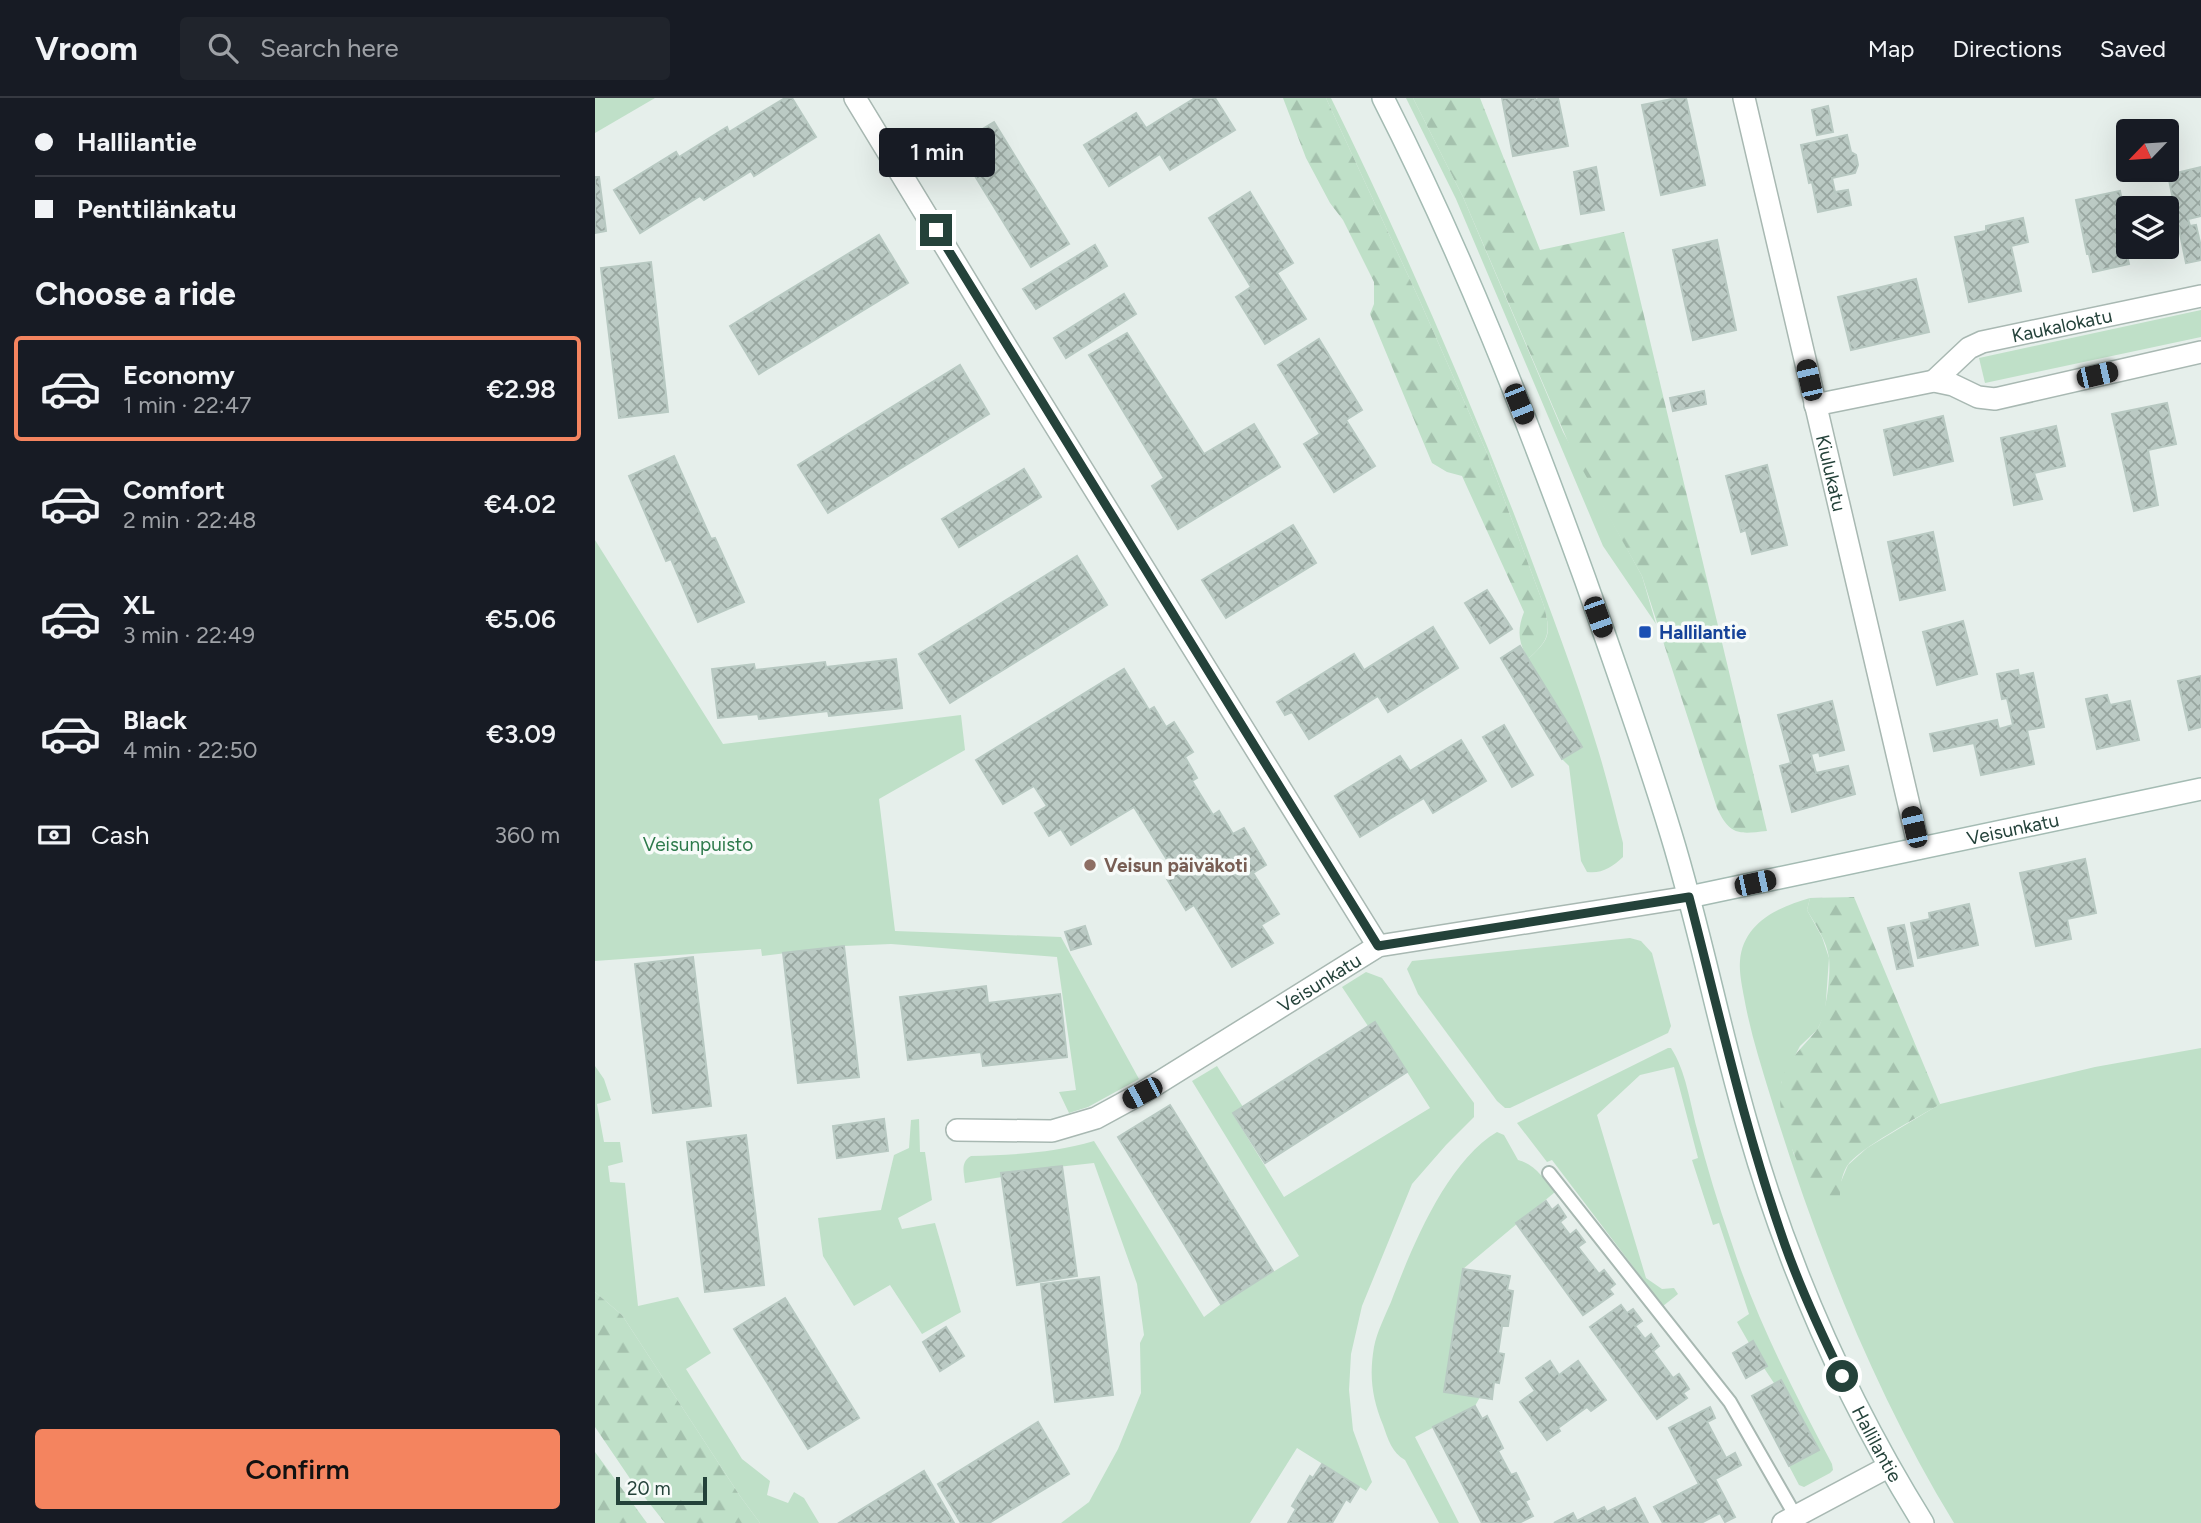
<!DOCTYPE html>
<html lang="en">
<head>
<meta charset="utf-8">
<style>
  :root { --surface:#171b24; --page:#20242c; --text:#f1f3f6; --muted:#9ea1a6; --line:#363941; --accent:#f4845f }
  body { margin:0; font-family:Figtree,sans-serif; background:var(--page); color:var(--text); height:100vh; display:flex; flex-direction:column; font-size:26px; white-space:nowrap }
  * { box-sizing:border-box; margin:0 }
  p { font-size:23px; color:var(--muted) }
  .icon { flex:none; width:38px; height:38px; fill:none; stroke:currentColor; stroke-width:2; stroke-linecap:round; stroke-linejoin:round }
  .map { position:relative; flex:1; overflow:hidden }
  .side { display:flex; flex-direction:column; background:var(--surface); width:595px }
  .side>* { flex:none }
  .hud { display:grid; align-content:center; height:154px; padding:0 35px; background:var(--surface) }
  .needle { width:46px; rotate:245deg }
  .controls { position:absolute; left:1521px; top:21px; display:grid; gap:14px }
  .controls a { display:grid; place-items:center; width:63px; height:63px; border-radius:7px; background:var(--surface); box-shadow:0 7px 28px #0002; font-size:35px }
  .scale { position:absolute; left:21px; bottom:18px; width:91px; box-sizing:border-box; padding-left:7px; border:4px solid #24423a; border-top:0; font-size:19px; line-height:24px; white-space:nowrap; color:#24423a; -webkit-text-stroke:5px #f7fbf9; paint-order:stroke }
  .end { position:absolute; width:32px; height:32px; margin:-16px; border:9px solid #24423a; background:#fff; box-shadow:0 0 0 4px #fff }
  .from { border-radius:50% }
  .bubble { position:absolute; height:49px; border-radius:7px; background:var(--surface); box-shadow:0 7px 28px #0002; font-size:23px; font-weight:600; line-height:49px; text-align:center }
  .car { position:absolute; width:21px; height:42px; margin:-21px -10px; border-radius:9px; box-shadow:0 0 5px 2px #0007; background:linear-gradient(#222 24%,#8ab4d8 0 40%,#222 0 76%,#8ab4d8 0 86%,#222 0) }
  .hud b { display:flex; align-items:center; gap:24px; height:66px; font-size:26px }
  .hud b+b { border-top:2px solid var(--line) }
  .hud i { width:18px; height:18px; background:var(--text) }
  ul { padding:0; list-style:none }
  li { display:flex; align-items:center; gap:21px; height:105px; margin:0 14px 10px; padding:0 21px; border:4px solid transparent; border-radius:7px }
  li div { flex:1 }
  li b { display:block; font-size:26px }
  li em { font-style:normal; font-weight:600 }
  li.on { border-color:var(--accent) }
  li>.icon { width:63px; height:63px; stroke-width:1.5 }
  h2 { padding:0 35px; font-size:32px; line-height:84px }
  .pay { display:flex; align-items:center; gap:18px; height:77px; padding:0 35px; font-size:26px }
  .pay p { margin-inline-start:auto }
  .primary-button { display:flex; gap:14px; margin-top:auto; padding:14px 35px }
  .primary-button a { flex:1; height:80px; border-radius:7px; background:var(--accent); color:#111; font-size:28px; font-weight:600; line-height:80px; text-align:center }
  header { display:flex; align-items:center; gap:42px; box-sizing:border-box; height:98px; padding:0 35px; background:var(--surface); border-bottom:2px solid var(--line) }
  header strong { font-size:33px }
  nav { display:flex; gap:38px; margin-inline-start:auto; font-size:24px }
  .search { width:490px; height:63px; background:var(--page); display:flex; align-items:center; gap:18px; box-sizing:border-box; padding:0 24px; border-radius:7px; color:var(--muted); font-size:26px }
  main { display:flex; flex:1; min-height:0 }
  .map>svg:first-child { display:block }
  .green { fill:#bfe0c8 }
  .forest { fill:url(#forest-firs) }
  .building { fill:url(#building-cross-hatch); stroke:#b8c9c2; stroke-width:2 }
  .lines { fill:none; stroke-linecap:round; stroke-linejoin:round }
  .lane-casing { stroke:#a8b8b2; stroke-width:16 }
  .street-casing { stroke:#a8b8b2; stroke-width:24 }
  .secondary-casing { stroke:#a4bbb3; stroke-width:24 }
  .lane { stroke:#fff; stroke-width:12 }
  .street { stroke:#fff; stroke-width:21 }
  .secondary { stroke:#fff; stroke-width:21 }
  .route { stroke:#24423a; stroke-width:9 }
  .transit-dot { fill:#1a4fb4; stroke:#f7fbf9; stroke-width:2.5 }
  .education-dot { fill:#8d6e63; stroke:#f7fbf9; stroke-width:2.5 }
  .labels { text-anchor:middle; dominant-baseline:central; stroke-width:7; stroke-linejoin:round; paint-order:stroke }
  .street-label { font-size:19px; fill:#24423a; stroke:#f7fbf9 }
  .transit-label { font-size:19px; font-weight:bold; fill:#164399; stroke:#f7fbf9; text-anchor:start }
  .park-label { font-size:19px; fill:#2d7a4b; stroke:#f7fbf9 }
  .education-label { font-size:19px; font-weight:bold; fill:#785e54; stroke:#f7fbf9; text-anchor:start }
</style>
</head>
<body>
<header>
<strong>Vroom</strong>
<div class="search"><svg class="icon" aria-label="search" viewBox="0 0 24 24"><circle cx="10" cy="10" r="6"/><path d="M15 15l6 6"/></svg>Search here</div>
<nav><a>Map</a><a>Directions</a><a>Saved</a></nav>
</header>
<main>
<section class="side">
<div class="hud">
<b><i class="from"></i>Hallilantie</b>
<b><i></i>Penttilänkatu</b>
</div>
<h2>Choose a ride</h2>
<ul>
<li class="on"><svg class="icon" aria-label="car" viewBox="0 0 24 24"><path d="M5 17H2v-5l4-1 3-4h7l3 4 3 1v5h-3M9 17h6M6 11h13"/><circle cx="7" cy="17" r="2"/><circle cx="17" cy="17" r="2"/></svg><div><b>Economy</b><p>1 min · 22:47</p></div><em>€2.98</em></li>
<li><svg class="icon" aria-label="car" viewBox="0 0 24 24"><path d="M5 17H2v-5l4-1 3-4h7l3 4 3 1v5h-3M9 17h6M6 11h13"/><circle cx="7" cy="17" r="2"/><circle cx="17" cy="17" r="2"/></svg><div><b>Comfort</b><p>2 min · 22:48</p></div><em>€4.02</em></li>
<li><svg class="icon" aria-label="car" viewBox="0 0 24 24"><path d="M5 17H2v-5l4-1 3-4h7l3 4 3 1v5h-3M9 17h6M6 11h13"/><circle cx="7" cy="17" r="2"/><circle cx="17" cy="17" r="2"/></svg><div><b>XL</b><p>3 min · 22:49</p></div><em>€5.06</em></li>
<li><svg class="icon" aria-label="car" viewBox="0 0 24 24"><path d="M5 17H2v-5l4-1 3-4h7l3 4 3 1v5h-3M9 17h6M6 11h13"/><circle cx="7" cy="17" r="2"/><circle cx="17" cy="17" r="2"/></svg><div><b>Black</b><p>4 min · 22:50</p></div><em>€3.09</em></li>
</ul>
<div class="pay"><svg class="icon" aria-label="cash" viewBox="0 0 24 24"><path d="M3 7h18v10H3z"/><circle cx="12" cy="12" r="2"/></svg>Cash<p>360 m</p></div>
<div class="primary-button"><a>Confirm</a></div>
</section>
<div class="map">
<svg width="1606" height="1425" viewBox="0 0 1606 1425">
  <defs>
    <pattern id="forest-firs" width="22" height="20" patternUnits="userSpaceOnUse" patternTransform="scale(1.75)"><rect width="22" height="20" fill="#bfe0c8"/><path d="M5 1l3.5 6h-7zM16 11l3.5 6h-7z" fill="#a4c1ad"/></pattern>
    <pattern id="building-cross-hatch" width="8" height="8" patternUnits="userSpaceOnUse" patternTransform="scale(1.75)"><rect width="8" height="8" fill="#bbcac4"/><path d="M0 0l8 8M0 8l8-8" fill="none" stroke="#98a6a0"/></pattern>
  </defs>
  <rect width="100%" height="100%" fill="#e6efeb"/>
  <g class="green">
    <polygon points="0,0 60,0 0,35"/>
    <path d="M731,0H736C808,146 873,295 931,447C955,512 980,576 1000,642C1011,676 1019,711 1028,745V759C1017,769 1007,776 992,774L986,763L974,668L967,661L987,649L933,561C955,541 956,537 949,508L892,355L824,201Z"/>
    <polygon points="811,0 818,0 868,99 968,334 1047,478 1061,526 1008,448 861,101"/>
    <polygon points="1606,212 1606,239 1390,285 1384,260"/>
    <polygon points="0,442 128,646 366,617 370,652 284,701 300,833 466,839 544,981 493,1009 474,1015 464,994 481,992 462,859 296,846 249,848 167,858 166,851 0,863"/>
    <path d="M1215,800L1212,812L1227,839L1234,860L1230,916L1222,932L1205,948L1186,985L1187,1014L1199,1057L1245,1086L1253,1067L1272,1050L1345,1006L1500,969L1606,950V1425H1359C1278,1292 1221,1146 1175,997C1165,964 1155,933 1149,899C1147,888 1144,874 1145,863C1148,825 1183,809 1215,800Z"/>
    <polygon points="1035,840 1046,843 1057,855 1076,928 1073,935 915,1010 910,1010 902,1003 823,896 812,871 817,863"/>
    <path d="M771,874L787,880L879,1005V1019L851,1047L817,1086L767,1208L756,1256L754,1292L758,1332L777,1384L771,1393L702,1350L655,1425H466L494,1404L523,1351L546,1295L545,1245L549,1237L542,1186L499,1065L407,1075V1079L370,1085C369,1075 365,1064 376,1058C418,1057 458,1055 499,1043L609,1219L626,1206L704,1158L597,983L622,968L648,1009L638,1016L689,1099L835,1010L780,924L773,928L747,889Z"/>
    <path d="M1073,950H1076C1091,973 1095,1005 1102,1031C1112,1069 1123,1106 1136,1143C1161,1221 1199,1294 1237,1366L1238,1372L1235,1375L1209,1389L1204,1387L1194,1368L1223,1352L1169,1270L1171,1268L1158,1244L1154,1245L1142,1224L1154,1216L1124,1125L1118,1127L1097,1062L1103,1060L1079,969L1045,977L1002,1017L1051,1180L1067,1191L1079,1190L1083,1196L1068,1208L957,1062L952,1064L922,1025Z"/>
    <polygon points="0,968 9,981 16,1002 2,1006 9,1044 25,1044 28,1064 13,1068 15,1084 30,1085 43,1208 83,1199 116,1255 91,1271 147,1361 175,1383 172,1397 193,1405 199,1394 209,1400 224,1425 165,1425 145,1398 27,1217 0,1194"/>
    <polygon points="324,1021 325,1054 330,1054 337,1102 303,1120 307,1131 340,1125 366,1214 327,1236 295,1187 259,1208 228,1158 223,1120 286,1112 299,1057 314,1050 316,1022"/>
    <path d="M902,1034L909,1037L923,1062C940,1066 949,1081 960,1094L868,1171L849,1293L885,1299L880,1308L820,1339L864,1425H844L810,1362C797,1355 793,1341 788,1327C777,1300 774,1278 779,1249C782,1234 790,1218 796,1204C816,1151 851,1064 902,1034Z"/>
  </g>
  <g class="forest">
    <path d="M688,0H731L824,201L892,355L949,508C956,536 954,542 933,561C923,544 922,532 929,514L867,378L852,374L837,365L775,216L779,206V184L748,122L735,105L711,60Z"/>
    <path d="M818,0H885L945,152L1029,134L1172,733C1144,736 1135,738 1122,710L1047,478L977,353L868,99Z"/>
    <path d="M1259,799L1345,1006C1324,1019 1264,1050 1252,1068C1246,1078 1245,1089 1245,1101L1224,1107C1207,1073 1179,1025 1186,986C1190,964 1208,949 1221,933C1231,920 1236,877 1234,860C1232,843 1220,826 1212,812L1215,800Z"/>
    <polygon points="0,1194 27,1217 145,1398 165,1425 70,1425 36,1382 0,1329"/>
    <polygon points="0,1354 52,1425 0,1425"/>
  </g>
  <g class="building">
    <polygon points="190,0 197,0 221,39 159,78 156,73 109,102 105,98 45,135 19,92 81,54 84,59 132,29 134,34"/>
    <polygon points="600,0 620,0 640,32 575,72 565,56 514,88 489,47 541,15 551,30"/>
    <polygon points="907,0 940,0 940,2 947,0 963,0 973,48 918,58"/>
    <polygon points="1082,0 1091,0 1110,87 1066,97 1047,7"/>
    <polygon points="1233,8 1238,34 1222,37 1217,12"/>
    <polygon points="399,24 474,146 436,169 361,47"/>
    <polygon points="1252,37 1256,54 1261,57 1263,67 1260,75 1237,80 1240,94 1253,92 1256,107 1223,114 1217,84 1214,85 1206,47"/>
    <polygon points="1001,69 1009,112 986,116 979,74"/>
    <polygon points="1606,69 1606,118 1593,121 1595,128 1601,127 1606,149 1606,162 1591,165 1573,77"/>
    <polygon points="0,79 4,79 11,133 0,135"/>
    <polygon points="1525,93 1530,117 1523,119 1534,166 1498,174 1494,156 1492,156 1481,102"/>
    <polygon points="655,94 698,165 682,175 711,221 670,246 641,199 656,189 614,120"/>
    <polygon points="1428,120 1433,144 1416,148 1426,193 1374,204 1360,139 1391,133 1391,128"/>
    <polygon points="284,137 313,185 164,276 135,228"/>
    <polygon points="1122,142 1141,232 1098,242 1078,152"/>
    <polygon points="500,147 512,168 441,211 428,191"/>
    <polygon points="56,164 73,314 24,320 6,170"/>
    <polygon points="1321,181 1334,234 1256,252 1243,199"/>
    <polygon points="529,196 541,216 471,260 459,240"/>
    <polygon points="532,235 609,356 659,326 685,369 583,431 557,388 569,380 494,257"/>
    <polygon points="724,241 767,312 751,322 780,368 739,394 709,346 725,336 683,267"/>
    <polygon points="365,267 394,316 233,415 203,367"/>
    <polygon points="1109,293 1111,306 1078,313 1075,300"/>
    <polygon points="1572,305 1581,346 1553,352 1563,407 1539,413 1517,316"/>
    <polygon points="1348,318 1358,363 1299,377 1289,332"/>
    <polygon points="1461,328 1470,368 1439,375 1447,401 1419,407 1406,340"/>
    <polygon points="79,358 116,441 120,440 149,504 103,524 76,461 71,463 34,378"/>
    <polygon points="1172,367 1192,447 1157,456 1151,432 1146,434 1131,378"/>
    <polygon points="429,371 446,399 364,449 347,421"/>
    <polygon points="698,427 721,465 631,520 607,482"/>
    <polygon points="1338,434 1350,492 1305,502 1293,444"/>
    <polygon points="482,458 512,507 355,605 324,556"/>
    <polygon points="892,492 917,531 895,545 870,505"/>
    <polygon points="1368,523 1382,576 1342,587 1328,534"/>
    <polygon points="838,529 863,570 793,614 783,598 714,641 697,614 690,617 682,604 759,556 769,572"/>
    <polygon points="925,548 987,649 967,661 906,560"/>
    <polygon points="301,561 307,610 234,618 233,613 164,621 163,616 123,620 117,571 159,566 160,572 230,564 231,569"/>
    <polygon points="529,571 554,612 559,609 571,629 579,624 598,654 590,659 602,680 597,683 618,717 624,713 638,736 649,730 671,767 658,775 684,816 666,827 678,845 637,869 599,807 591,812 572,781 581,776 539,709 476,747 466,731 454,738 440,715 452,708 439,688 408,706 381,662"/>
    <polygon points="1423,572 1424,578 1438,575 1449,629 1432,632 1439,666 1386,677 1379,645 1339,653 1335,636 1402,622 1404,631 1418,627 1412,600 1407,601 1402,576"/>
    <polygon points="1606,578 1606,629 1594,632 1583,583"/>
    <polygon points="1512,597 1515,607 1535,603 1544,642 1502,651 1491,601"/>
    <polygon points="1237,603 1249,652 1225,658 1224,654 1216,656 1221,675 1253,668 1260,696 1197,714 1185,668 1196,665 1183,617"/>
    <polygon points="909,627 938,677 917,689 888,639"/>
    <polygon points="866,642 891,683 838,715 829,700 765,739 740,698 805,658 815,673"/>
    <polygon points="1490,761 1501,815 1472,821 1476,841 1441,848 1425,775"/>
    <polygon points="1374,806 1383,847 1323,860 1316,825 1335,821 1334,815"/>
    <polygon points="1309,827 1318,868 1302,871 1293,830"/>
    <polygon points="490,828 496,846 476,852 470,834"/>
    <polygon points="249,848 264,979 203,985 188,855"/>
    <polygon points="98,859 116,1008 58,1015 40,866"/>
    <polygon points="391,888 393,905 465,896 472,959 388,968 386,954 313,962 305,899"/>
    <polygon points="780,924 812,974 670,1065 638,1015"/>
    <polygon points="575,1007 678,1173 626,1206 523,1039"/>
    <polygon points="289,1021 293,1053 242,1060 238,1028"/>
    <polygon points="151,1037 169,1187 110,1194 92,1044"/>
    <polygon points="467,1068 482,1178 422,1187 406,1075"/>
    <polygon points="951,1103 957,1112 963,1107 971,1119 965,1124 975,1137 981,1132 990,1144 983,1149 1004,1176 1009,1172 1020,1186 1014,1191 1018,1196 988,1217 921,1125"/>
    <polygon points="868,1171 915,1178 912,1192 918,1193 913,1228 907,1228 903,1255 909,1256 904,1285 899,1284 897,1301 849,1294"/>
    <polygon points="504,1179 518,1297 460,1304 446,1186"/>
    <polygon points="190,1200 264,1320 213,1351 139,1231"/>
    <polygon points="1026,1207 1032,1215 1038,1211 1047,1223 1040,1228 1050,1241 1056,1236 1064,1248 1058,1253 1078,1280 1084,1276 1094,1291 1088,1295 1092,1300 1062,1321 995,1229"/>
    <polygon points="351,1229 369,1258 345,1273 328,1244"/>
    <polygon points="1158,1243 1172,1268 1151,1280 1138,1255"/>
    <polygon points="955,1263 964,1277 983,1263 1011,1302 996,1313 992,1309 963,1330 965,1333 952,1342 925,1304 940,1293 931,1280"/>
    <polygon points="1186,1282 1224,1352 1194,1368 1157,1298"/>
    <polygon points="880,1308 887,1321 892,1318 908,1350 903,1353 916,1377 921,1375 934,1401 930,1403 938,1418 924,1425 887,1425 838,1329"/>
    <polygon points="1115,1309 1120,1320 1112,1324 1131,1360 1140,1355 1146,1367 1120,1381 1140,1419 1130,1424 1125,1415 1106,1425 1068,1425 1059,1409 1104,1386 1074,1330"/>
    <polygon points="443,1324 474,1376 394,1425 366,1425 343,1386"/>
    <polygon points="727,1366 764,1389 755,1404 751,1401 737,1425 693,1425 701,1411 697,1408 715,1378 718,1380"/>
    <polygon points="329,1373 359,1425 244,1425"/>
    <polygon points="1040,1400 1053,1425 959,1425 978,1415 982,1423 1009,1409 1012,1414"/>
  </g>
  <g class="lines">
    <defs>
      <polyline id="lane" points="954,1075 1135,1304 1204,1424"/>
      <g id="street">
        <polyline points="260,0 412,250 783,848"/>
        <path id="s1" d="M1149,0L1324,750"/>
        <path id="s2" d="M1339,283L1374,250L1387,244L1606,198"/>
        <polyline points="1220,307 1339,283 1358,287 1383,299 1400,301 1606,254"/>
        <path id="s3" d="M362,1032L457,1033L501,1020L547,995L783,848L1094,799"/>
        <polyline points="1188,1425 1293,1369"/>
      </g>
      <g id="secondary">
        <path id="s4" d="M788,0C867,155 931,318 990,481C1020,566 1050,650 1076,736C1106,834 1125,935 1154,1033C1194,1172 1252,1303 1328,1425"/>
        <path id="s5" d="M1094,799L1606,691"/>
      </g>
    </defs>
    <use href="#lane" class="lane-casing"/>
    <use href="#street" class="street-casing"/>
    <use href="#secondary" class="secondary-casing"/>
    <use href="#lane" class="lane"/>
    <use href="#street" class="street"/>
    <use href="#secondary" class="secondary"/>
  </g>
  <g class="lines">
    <path class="route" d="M341,132L783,848L1094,799C1124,915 1150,1033 1190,1147C1206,1192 1226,1235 1247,1278"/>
  </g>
  <rect class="transit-dot" x="1043" y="527" width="14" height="14" rx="3.5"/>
  <circle class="education-dot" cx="495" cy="767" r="7"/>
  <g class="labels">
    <g class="street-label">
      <text stroke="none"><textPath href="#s2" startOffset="144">Kaukalokatu</textPath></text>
      <text stroke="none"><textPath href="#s1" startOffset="385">Kiulukatu</textPath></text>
      <text stroke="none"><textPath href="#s5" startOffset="331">Veisunkatu</textPath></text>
      <text stroke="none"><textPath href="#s3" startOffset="402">Veisunkatu</textPath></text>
      <text stroke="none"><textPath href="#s4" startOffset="1437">Hallilantie</textPath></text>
    </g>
    <g class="transit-label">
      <text x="1064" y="534">Hallilantie</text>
    </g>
    <g class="park-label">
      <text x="103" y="746">Veisunpuisto</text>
    </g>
    <g class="education-label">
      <text x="509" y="767">Veisun päiväkoti</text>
    </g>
  </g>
</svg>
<div class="controls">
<a><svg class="needle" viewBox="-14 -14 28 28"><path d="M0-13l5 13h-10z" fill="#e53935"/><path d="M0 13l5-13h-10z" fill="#9ea1a6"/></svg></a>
<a><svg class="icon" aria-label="layers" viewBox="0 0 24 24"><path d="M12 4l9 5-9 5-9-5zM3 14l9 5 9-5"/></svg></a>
</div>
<div class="scale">20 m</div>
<i class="end from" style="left:1247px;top:1278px"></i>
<i class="end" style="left:341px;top:132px"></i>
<div class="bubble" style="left:284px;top:30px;width:116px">1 min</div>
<i class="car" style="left:1502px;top:277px;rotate:77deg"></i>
<i class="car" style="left:1214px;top:282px;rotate:347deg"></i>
<i class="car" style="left:924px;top:306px;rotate:158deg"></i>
<i class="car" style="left:1003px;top:519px;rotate:160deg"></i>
<i class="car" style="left:1319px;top:729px;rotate:347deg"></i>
<i class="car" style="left:1160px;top:785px;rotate:78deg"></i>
<i class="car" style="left:547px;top:995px;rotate:242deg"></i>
</div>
</main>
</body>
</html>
